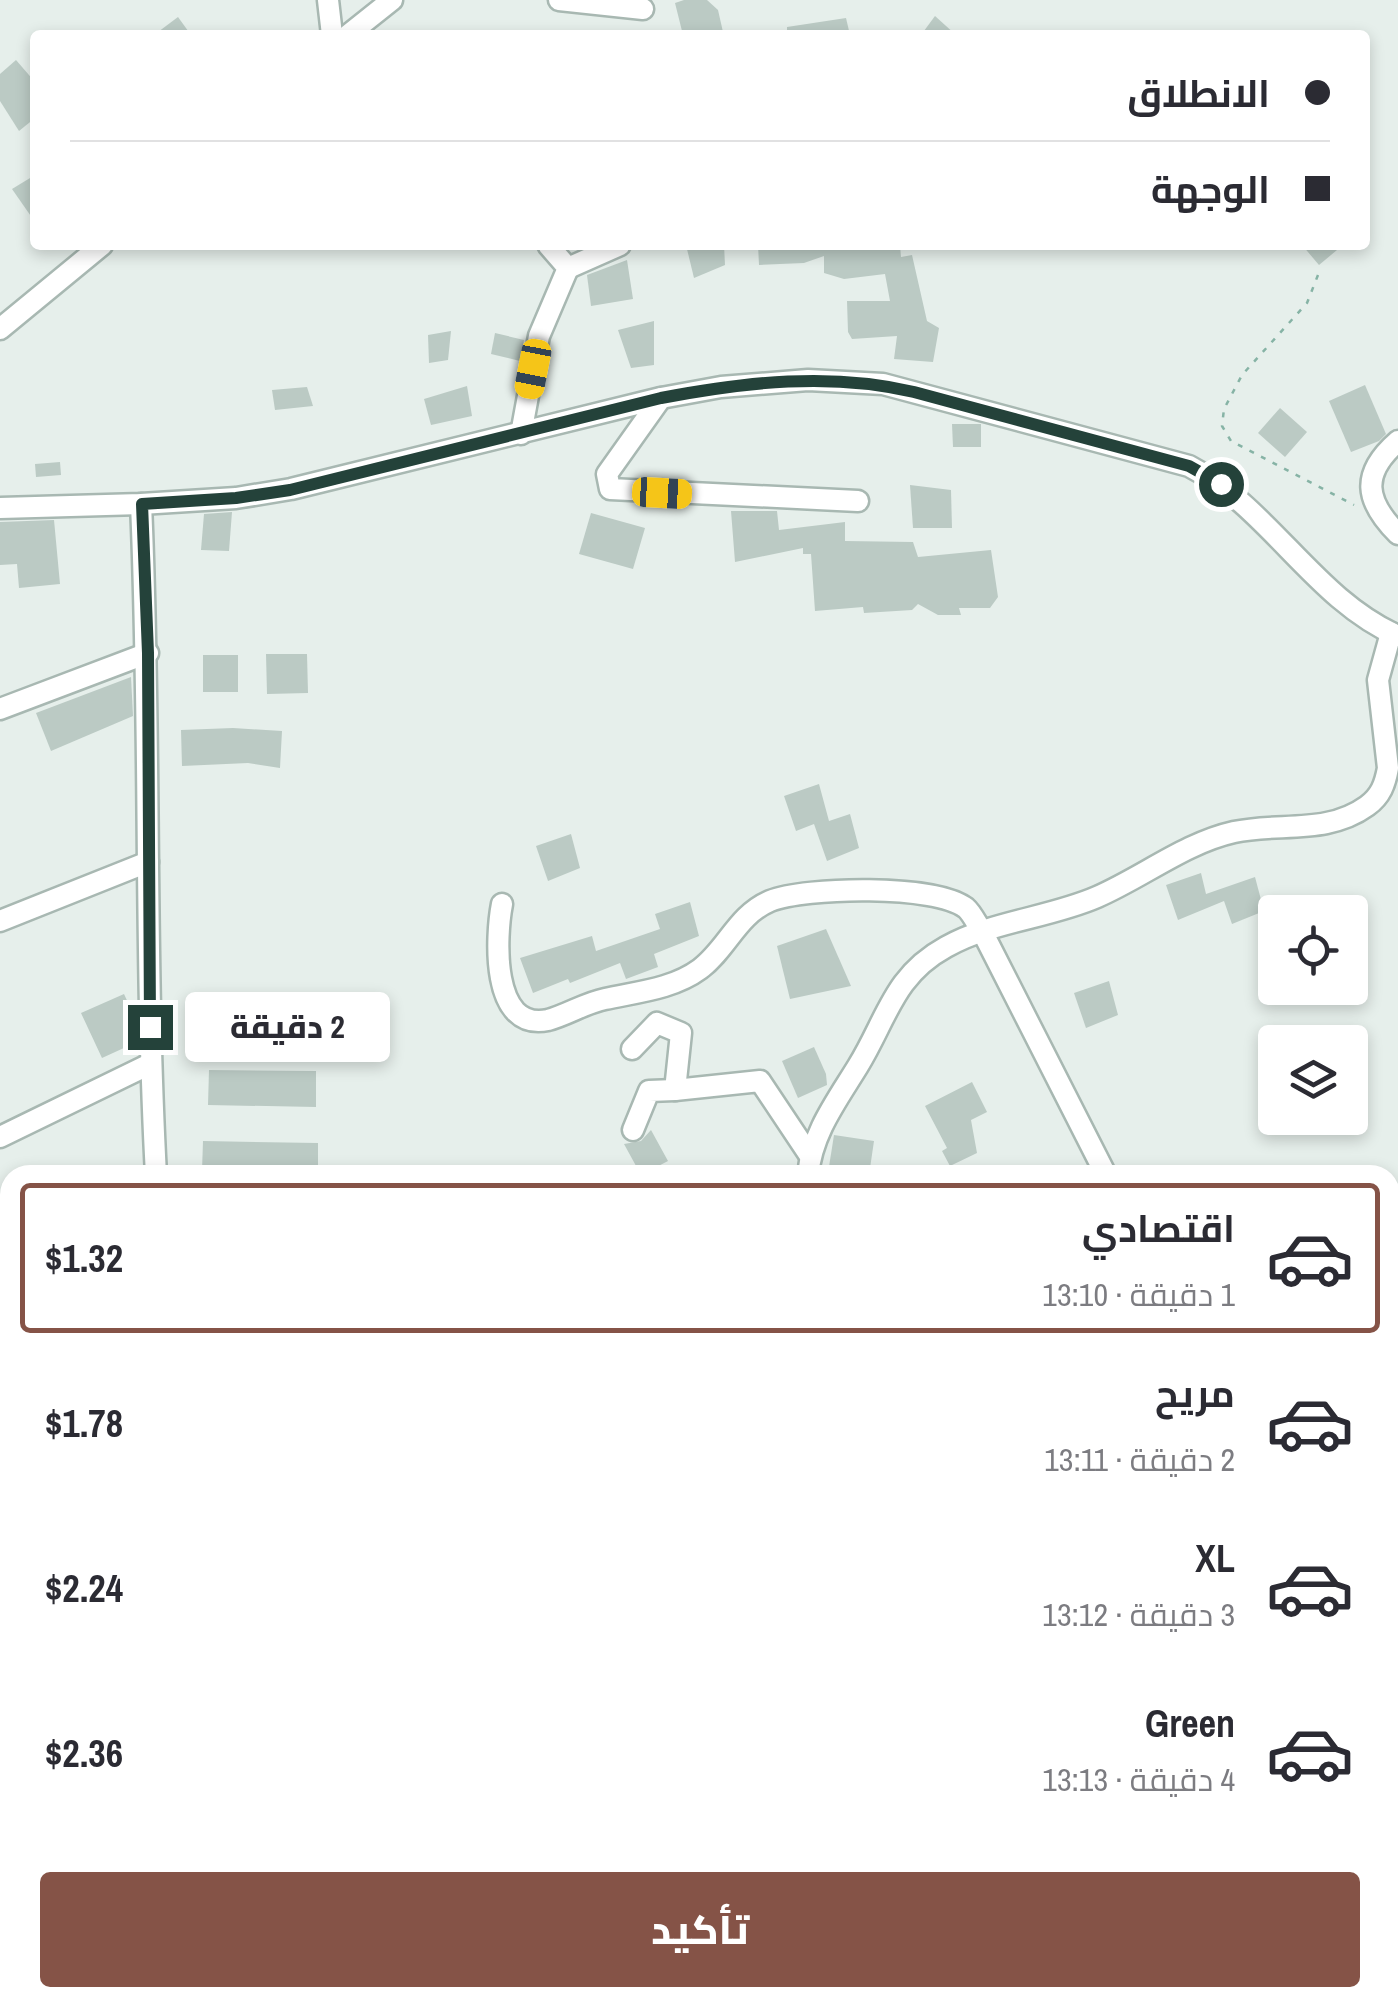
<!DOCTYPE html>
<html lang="ar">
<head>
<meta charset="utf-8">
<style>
  :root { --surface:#fff; --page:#f2f2f3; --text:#2b2b33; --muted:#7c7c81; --line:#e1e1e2; --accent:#855347 }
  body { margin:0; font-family:"Archivo Narrow",Cairo,sans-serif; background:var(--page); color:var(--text); direction:rtl; height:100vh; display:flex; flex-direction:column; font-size:38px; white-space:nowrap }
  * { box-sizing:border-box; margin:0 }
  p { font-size:32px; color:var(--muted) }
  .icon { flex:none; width:55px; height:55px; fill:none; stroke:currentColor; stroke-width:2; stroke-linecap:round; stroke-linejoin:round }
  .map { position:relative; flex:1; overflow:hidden; direction:ltr }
  .side { position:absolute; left:0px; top:1165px; width:1400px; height:842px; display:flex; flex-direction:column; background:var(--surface); border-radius:30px 30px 0 0; box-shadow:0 5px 15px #0003; direction:rtl }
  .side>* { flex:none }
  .top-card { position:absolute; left:30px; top:30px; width:1340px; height:220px; border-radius:10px; box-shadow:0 5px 15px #0003; direction:rtl; display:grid; align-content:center; height:220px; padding:0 40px; background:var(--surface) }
  .buttons { position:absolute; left:1258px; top:895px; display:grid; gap:20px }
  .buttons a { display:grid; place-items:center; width:110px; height:110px; border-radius:10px; background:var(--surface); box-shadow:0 5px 15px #0003; font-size:50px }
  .end { position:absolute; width:45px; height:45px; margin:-22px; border:12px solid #24423a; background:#fff; box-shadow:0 0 0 5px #fff }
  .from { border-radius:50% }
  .bubble { position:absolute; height:70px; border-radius:10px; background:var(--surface); box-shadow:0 5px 15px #0003; font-size:32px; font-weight:800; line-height:70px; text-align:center; direction:rtl }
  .car { position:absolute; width:30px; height:60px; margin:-30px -15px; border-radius:12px; box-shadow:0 0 8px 2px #0007; background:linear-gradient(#f5c518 24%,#345 0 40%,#f5c518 0 76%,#345 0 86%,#f5c518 0) }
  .top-card b { display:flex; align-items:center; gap:35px; height:95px; font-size:38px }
  .top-card b+b { border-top:2px solid var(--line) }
  .top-card i { width:25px; height:25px; background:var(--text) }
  ul { padding:18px 0 0; list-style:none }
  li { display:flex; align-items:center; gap:30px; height:150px; margin:0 20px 15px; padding:0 20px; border:5px solid transparent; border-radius:10px }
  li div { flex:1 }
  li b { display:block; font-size:38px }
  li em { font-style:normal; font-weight:800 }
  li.on { border-color:var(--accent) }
  li>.icon { width:90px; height:90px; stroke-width:1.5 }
  .action { display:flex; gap:20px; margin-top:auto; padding:20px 40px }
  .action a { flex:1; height:115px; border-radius:10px; background:var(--accent); color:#fff; font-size:40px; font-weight:800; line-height:115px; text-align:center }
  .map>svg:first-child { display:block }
  .building { fill:#bbcac4 }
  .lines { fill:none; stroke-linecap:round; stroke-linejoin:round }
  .minor-casing { stroke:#a8b8b2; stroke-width:25 }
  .path { stroke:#86b3a5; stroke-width:2.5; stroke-dasharray:5 8; stroke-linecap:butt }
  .minor { stroke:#fff; stroke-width:20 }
  .route { stroke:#24423a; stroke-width:12 }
</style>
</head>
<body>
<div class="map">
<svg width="1398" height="2007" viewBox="0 0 1398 2007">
  <rect width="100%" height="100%" fill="#e6efeb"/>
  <g class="building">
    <polygon points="684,0 707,0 718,10 723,32 683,35 675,3"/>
    <polygon points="935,16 956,35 921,35"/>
    <polygon points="178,17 191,35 154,35"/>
    <polygon points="846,18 850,35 787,35 787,27"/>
    <polygon points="16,60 35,82 35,118 19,131 0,101 0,74"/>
    <polygon points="35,175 35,222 12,189"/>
    <polygon points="686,245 724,245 725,265 694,278"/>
    <polygon points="758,245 900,245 901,257 912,255 927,321 939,328 933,362 894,359 897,336 852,339 848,332 847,301 890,301 885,274 844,279 824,273 824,256 804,263 759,265"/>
    <polygon points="1302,245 1343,245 1319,265"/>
    <polygon points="627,260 633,299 591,306 587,275"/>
    <polygon points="654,321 654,365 631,368 618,330"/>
    <polygon points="451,331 448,360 429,363 428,335"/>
    <polygon points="495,333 524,340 520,361 491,354"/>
    <polygon points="1365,385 1386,434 1379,441 1351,452 1329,401"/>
    <polygon points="467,386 472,416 431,425 424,399"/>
    <polygon points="307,387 313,406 275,410 272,390"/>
    <polygon points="1280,408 1307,432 1285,457 1258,433"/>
    <polygon points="952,424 981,424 981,447 953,447"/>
    <polygon points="60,462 61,475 36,477 35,464"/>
    <polygon points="910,485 951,490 952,528 913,528"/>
    <polygon points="731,511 777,511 779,530 845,522 845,541 913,542 918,557 991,550 998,597 990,608 959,608 961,615 938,615 918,604 912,610 864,613 863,607 815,611 811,554 803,554 803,548 735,562"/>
    <polygon points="232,512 229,551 201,550 204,514"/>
    <polygon points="591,513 645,528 633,569 579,554"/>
    <polygon points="54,520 60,584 19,588 17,564 0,565 0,522"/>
    <polygon points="266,654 307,654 308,693 267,694"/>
    <rect x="203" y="655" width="35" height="37"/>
    <polygon points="131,677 133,716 51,751 36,713"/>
    <polygon points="233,728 282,731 280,768 248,763 182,766 181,730"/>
    <polygon points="819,784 829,821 850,814 859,848 827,861 814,824 796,831 784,796"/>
    <polygon points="571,834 580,868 548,881 536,846"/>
    <polygon points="1201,873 1206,894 1255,877 1264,911 1232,924 1224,901 1178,920 1166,885"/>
    <polygon points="690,902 699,936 654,954 658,967 626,979 620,963 570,983 568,979 533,993 520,958 592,936 596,951 660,929 655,914"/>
    <polygon points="826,929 851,986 790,999 777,946"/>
    <polygon points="1109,981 1118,1015 1086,1028 1074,993"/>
    <polygon points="124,994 137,1022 137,1042 102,1058 81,1013"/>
    <polygon points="814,1047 826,1074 827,1085 798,1098 782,1061"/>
    <polygon points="209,1070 316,1071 316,1107 208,1105"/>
    <polygon points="972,1082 987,1112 971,1120 977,1153 950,1166 942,1151 947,1148 925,1106"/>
    <polygon points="651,1130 668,1161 641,1175 624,1144 641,1141"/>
    <polygon points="834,1135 874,1141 869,1175 828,1173"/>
    <polygon points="203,1141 318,1143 318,1173 202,1171"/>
  </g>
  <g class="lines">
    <defs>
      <g id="minor">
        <polyline points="328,0 332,35"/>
        <polyline points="559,0 643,9"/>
        <polyline points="348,35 392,0"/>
        <polyline points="568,268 620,245"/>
        <polyline points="0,329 102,245"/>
        <polyline points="661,398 607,474 610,489 858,501"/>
        <polyline points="521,434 539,336 568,268 548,245"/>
        <path d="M1398,441C1360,474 1365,501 1398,534"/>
        <path d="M141,504C151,728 144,952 156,1175"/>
        <path d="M0,508L141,504L236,498L291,489L661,398L721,387L808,380L883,384L1189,466C1270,508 1314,599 1398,636"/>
        <polyline points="0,709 148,653"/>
        <path d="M502,904C496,935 490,1032 548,1020C567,1015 585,1003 605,999C637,992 673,989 700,969C727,949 737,915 770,901C805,887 935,884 966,908C972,913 978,926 983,933L1106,1175"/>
        <polyline points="0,921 148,862"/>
        <polyline points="632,1049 657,1023 681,1033 675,1090 760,1081 810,1156"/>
        <polyline points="633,1130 649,1091 675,1090"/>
        <polyline points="0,1137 150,1064"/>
        <path d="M808,1175C812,1133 836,1102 858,1066C887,1019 893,976 946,947C992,921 1049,918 1097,897C1143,877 1185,843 1234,832C1279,822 1327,835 1367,806C1381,796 1385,784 1388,768L1378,680L1391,633"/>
        <polyline points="0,1421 10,1417"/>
        <polyline points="1390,1588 1398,1587"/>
        <polyline points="0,1657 10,1653"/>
        <polyline points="0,1697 10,1704"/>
        <polyline points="1390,1820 1398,1819"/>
        <polyline points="0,1864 10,1860"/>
        <polyline points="1169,1998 1171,2007"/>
        <polyline points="1361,1998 1363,2007"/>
      </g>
    </defs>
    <use href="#minor" class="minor-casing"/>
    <polyline class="path" points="1318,275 1307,303 1242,375 1224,409 1222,426 1231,441 1354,505"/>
    <use href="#minor" class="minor"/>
  </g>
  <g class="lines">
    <path class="route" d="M150,1027L148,653L142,504L236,498L290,490L661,398C745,382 831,372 914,392L1189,466L1221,484"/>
  </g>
</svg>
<div class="buttons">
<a><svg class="icon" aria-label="locate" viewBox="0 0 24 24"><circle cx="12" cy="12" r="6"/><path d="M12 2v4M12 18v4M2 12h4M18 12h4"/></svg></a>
<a><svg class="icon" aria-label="layers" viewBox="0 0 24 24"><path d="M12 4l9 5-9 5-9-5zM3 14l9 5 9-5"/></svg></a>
</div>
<i class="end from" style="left:1221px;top:484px"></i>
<i class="end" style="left:150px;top:1027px"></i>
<div class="bubble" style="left:185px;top:992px;width:205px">2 دقيقة</div>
<i class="car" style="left:533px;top:369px;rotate:191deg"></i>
<i class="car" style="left:662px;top:493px;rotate:93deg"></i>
<div class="top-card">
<b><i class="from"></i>الانطلاق</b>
<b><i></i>الوجهة</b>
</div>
<section class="side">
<ul>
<li class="on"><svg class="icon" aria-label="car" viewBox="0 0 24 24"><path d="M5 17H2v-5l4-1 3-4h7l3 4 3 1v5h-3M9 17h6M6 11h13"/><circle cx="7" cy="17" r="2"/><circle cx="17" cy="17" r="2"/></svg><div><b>اقتصادي</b><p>1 دقيقة · 13:10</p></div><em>$1.32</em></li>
<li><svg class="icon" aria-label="car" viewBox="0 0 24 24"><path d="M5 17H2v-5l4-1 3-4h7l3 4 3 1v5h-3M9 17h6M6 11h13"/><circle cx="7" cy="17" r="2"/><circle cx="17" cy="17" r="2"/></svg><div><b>مريح</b><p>2 دقيقة · 13:11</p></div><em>$1.78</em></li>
<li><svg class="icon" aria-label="car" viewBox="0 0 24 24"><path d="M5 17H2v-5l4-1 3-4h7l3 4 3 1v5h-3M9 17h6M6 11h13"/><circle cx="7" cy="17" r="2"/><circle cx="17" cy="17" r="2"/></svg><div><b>XL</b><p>3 دقيقة · 13:12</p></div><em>$2.24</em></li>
<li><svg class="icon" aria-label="car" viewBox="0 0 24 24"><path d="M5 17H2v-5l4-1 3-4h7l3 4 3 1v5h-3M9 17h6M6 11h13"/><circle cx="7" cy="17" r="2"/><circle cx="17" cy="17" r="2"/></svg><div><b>Green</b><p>4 دقيقة · 13:13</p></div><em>$2.36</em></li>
</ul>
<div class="action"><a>تأكيد</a></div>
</section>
</div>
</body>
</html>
